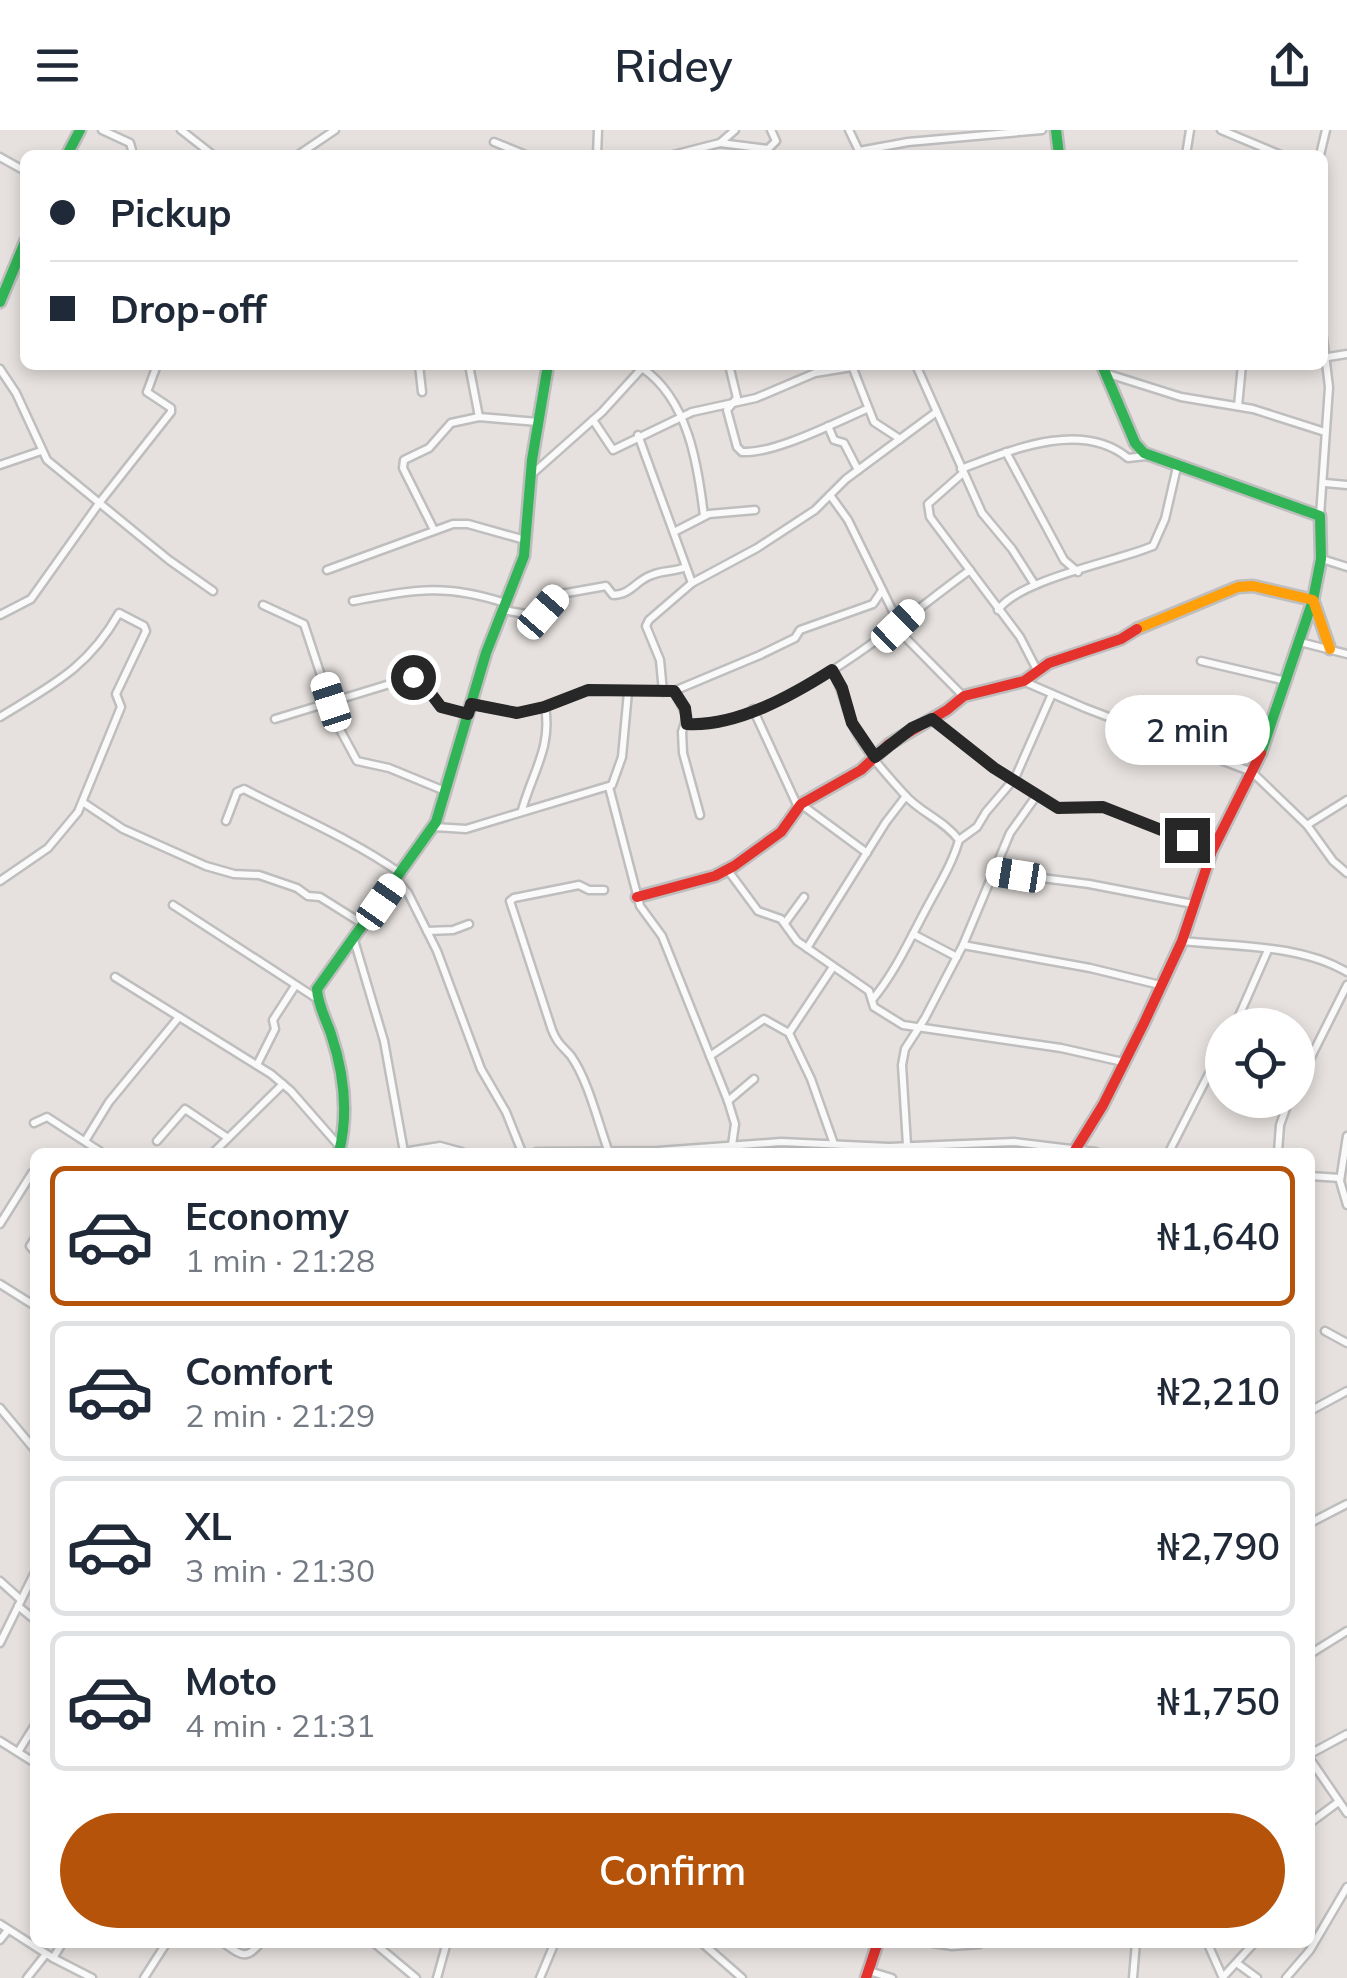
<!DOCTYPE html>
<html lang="en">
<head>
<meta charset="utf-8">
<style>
  :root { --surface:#fff; --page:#f2f2f3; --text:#1f2937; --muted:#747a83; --line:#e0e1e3; --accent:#b45309 }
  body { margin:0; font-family:Mulish,sans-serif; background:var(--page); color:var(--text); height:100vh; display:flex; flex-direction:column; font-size:38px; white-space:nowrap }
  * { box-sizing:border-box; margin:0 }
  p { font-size:32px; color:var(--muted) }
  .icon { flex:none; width:55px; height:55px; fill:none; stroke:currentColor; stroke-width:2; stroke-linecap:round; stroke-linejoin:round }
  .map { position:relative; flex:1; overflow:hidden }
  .details { position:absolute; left:30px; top:1018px; width:1285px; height:800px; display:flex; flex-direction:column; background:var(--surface); border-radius:15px; box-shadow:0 5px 15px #0003 }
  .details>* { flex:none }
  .top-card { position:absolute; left:20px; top:20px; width:1308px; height:220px; border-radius:15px; box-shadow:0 5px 15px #0003; display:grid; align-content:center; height:220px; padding:0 30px; background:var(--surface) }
  .controls { position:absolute; left:1205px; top:878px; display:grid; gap:20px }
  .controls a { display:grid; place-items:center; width:110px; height:110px; border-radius:50%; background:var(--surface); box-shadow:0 5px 15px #0003; font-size:50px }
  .end { position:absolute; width:45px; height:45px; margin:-22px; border:12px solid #272727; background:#fff; box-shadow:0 0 0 5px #fff }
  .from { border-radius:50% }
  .bubble { position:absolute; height:70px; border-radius:35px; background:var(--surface); box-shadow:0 5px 15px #0003; font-size:32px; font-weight:600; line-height:70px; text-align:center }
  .car { position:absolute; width:30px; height:60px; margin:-30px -15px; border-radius:12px; box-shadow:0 0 8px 2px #0007; background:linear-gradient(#fff 24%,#345 0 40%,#fff 0 76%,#345 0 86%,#fff 0) }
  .top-card b { display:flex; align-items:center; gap:35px; height:95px; font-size:38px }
  .top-card b+b { border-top:2px solid var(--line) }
  .top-card i { width:25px; height:25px; background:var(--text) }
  ul { padding:18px 0 0; list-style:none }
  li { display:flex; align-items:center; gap:30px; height:140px; margin:0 20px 15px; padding:0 10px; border:5px solid var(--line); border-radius:15px }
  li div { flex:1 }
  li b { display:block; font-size:38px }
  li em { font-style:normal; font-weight:600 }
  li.active { border-color:var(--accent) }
  li>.icon { width:90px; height:90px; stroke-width:1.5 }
  .primary-button { display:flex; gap:20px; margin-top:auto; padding:20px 30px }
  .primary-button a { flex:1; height:115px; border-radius:60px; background:var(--accent); color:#fff; font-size:40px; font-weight:600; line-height:115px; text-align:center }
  header { display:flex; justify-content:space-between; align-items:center; height:130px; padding:0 30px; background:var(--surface); font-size:45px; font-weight:600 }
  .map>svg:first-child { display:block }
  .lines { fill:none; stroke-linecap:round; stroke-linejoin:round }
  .street-casing { stroke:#bfbebf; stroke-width:11 }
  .fast-casing { stroke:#bfbebf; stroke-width:15 }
  .slow-casing { stroke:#bfbebf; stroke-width:15 }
  .jam-casing { stroke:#bfbebf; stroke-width:15 }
  .street { stroke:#fbfafa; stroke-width:6 }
  .fast { stroke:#30b455; stroke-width:10 }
  .slow { stroke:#ff9f0a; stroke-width:10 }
  .jam { stroke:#e5322d; stroke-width:10 }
  .route { stroke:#272727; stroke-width:12 }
</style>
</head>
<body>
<header><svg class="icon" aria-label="menu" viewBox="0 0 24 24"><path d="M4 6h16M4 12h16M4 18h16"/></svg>Ridey<svg class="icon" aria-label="share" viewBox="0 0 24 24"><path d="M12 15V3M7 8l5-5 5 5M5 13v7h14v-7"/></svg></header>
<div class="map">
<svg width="1347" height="1848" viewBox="0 0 1347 1848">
  <rect width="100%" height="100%" fill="#e6e1de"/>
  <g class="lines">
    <defs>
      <g id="street">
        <polyline points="102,0 130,13 132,20 129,25"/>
        <polyline points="181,0 213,25"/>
        <polyline points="849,0 859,21"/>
        <polyline points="1221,0 1281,25"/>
        <polyline points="494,12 526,25"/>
        <polyline points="720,13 768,19"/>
        <polyline points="859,21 908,12 1042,0"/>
        <polyline points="298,25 335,0"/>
        <polyline points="597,25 598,0"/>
        <polyline points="673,25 720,13 735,0"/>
        <polyline points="768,25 768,19 776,11 771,0"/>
        <polyline points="1186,25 1190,0"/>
        <polyline points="1320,25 1326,0"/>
        <polyline points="0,27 25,41"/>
        <polyline points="1328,227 1347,224"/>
        <polyline points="419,235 422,262"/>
        <polyline points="469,235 479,287"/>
        <path d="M729,235L737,268L727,280L737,317L742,322C775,324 836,292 867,279"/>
        <polyline points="916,235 982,383 1012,419 1035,455"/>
        <polyline points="852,236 874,292 900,309"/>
        <path d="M642,238C688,269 698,335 704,386"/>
        <polyline points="0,239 16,263 47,330 169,430 213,461"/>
        <polyline points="1105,243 1181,267 1253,279 1325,302"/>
        <polyline points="1238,276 1242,235"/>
        <polyline points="593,290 613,320 692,282 756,268 815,243 852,237"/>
        <polyline points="828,296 834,310 844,313 858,340"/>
        <polyline points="638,305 692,453"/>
        <polyline points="1006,322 1064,430 1078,442"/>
        <polyline points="0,335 41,321"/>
        <path d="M961,339C1009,321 1081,289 1128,328L1146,326"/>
        <polyline points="963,343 928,374 930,387 1020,507 1037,540"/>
        <polyline points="531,345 602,282 644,236"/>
        <polyline points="1325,353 1347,355"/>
        <polyline points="830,365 848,390 906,508 963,566"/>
        <polyline points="1320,386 1329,257 1322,200"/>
        <polyline points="434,400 403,338 404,330 429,318 451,293 479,287 538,292"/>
        <polyline points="674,402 709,384 755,380"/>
        <polyline points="1322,429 1347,437"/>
        <polyline points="327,440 453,394 468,394 525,410"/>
        <path d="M353,471C414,460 444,453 505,473"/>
        <polyline points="263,475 304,494 337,594 357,631 389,638 445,661"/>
        <path d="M503,480L537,486L561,464L606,456L613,465C631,465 636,450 652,445C663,440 674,442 686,437"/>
        <path d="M998,480C1020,449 1115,432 1153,416L1165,389L1177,337"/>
        <polyline points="0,485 31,469 100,372 171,282 171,278 147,262 157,235"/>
        <polyline points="1300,512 1347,524"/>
        <polyline points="1201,531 1286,551"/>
        <path d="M832,541C843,558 844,575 852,593C862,618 886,644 904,664C919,682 944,690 959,710C952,735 937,758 925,781C909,811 894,844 872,870"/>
        <polyline points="1025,552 1085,578 1252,642 1307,695 1333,731 1347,743"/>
        <polyline points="674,561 687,586 682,602 683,623 700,685"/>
        <polyline points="663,562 660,530 646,496 649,490 692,453 757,418 815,380 846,349 935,283"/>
        <polyline points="471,574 517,583 545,577 588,560 674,561 760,525 795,508 800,500 873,474 881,462"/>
        <polyline points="753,579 798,677"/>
        <path d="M0,587C52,555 88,538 119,483L144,496L146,501L116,564L121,577L78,682L48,718L0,751"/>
        <polyline points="275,589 416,546 441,577 468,584"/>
        <polyline points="932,589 994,638 1058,677 1103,677 1212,721"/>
        <path d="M687,594C779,598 898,492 970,440"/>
        <polyline points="609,657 640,776 662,806 728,971 735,994 731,1022"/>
        <polyline points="84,673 123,699 206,736 234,744 259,745 297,758 308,766 320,767 363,794"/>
        <polyline points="802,675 867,723"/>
        <path d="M522,680C533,641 552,617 545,577"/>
        <path d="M226,691L237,662L244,659C296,686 352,709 400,743"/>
        <polyline points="1307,695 1347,670"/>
        <polyline points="434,697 466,699 612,655 622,627 628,562"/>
        <polyline points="959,710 977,697 986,682 1015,648 1052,564"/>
        <polyline points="727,739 758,781 781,789 797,811 869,861 874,877 903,895 1061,918 1123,932"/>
        <polyline points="995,742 1089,754 1193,774"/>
        <polyline points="397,750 408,763 437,821 481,939 506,982 522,1022"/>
        <path d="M604,760H589L579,755L514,768L510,771L552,900C558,915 563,916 571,926C588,950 598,992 608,1020"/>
        <polyline points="173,775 316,868"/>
        <polyline points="785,793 804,767"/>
        <polyline points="427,801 453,800 469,794"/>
        <polyline points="913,804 957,827"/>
        <polyline points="354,810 384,911 404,1022"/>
        <path d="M1183,811C1235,817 1300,814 1347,842"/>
        <polyline points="963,815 1090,838 1160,855"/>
        <polyline points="807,818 886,692 906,666"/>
        <polyline points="833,837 789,903 811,949 834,1014"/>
        <polyline points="115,847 271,944 291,961 340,1017"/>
        <polyline points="1235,895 1268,820"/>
        <polyline points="710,926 764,889 789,903"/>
        <polyline points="257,935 275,899 273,890 295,856"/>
        <polyline points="1298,953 1347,855"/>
        <polyline points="728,971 754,949"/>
        <polyline points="34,993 47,987 101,1022"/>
        <polyline points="1347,1006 1340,1051 1347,1075"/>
        <polyline points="85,1011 109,972 179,887"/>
        <polyline points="157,1011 185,979 228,1008"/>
        <polyline points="907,1015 902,935 905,919 925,888 963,815 1010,703 1037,665"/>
        <polyline points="214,1022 283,954"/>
        <polyline points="403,1022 440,1016 462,1022"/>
        <polyline points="536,1022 658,1021 781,1012 889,1017 1014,1012 1096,1022"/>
        <polyline points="1169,1022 1222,918"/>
        <polyline points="1278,1022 1280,995 1289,970"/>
        <polyline points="1310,1046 1340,1048"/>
        <polyline points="0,1094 32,1043"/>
        <polyline points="35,1108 30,1116 35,1122"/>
        <polyline points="0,1154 35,1176"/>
        <polyline points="1325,1201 1347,1213"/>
        <polyline points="0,1278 35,1320"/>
        <polyline points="1310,1281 1347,1261"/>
        <polyline points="1310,1393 1347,1374"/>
        <polyline points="0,1451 21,1470"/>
        <polyline points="18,1476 35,1490"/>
        <polyline points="0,1513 35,1442"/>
        <polyline points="1310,1524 1347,1501"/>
        <polyline points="0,1611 35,1633"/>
        <polyline points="18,1622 35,1595"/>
        <polyline points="1310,1624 1347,1604"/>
        <polyline points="1310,1629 1347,1683"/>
        <polyline points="1310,1693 1337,1673"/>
        <polyline points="0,1794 53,1828 92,1848"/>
        <polyline points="0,1810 8,1800"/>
        <path d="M222,1812C240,1824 246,1832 261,1812"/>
        <polyline points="373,1812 416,1848"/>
        <polyline points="701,1812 742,1848"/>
        <polyline points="927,1812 952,1816 980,1814"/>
        <polyline points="1207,1812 1223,1848"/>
        <polyline points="53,1828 63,1812"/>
        <polyline points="1238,1834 1257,1848"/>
        <polyline points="869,1841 892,1848"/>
        <polyline points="1223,1847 1255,1812"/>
        <polyline points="27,1848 46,1824"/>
        <polyline points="144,1848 167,1812"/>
        <polyline points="437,1848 447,1812"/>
        <polyline points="540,1848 555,1812"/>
        <polyline points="1133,1848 1136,1812"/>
        <polyline points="1286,1848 1310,1820 1347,1757"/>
      </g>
      <g id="fast">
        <polyline points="1056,0 1059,25"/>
        <polyline points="67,25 80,0"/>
        <polyline points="0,172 25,112"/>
        <polyline points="1102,235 1135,313 1144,323 1320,386 1321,429 1313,470 1261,623"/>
        <path d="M339,1022C349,982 344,943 331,904C326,889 318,876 317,859L436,692L486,523L524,426L532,330L548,235"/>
      </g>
      <polyline id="slow" points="1137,499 1238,457 1253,456 1313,470 1330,519"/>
      <g id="jam">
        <polyline points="637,767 715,746 734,736 781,702 801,674 861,640 889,614 947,580 964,566 1024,551 1049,533 1121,509 1137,499"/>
        <polyline points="1074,1022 1103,975 1144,893 1182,811 1212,721 1261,623"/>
        <polyline points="866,1848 878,1812"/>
      </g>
    </defs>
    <use href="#street" class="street-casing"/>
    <use href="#fast" class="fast-casing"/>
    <use href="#slow" class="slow-casing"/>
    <use href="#jam" class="jam-casing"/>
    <use href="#street" class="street"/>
    <use href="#fast" class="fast"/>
    <use href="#slow" class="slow"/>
    <use href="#jam" class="jam"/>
  </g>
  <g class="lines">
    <path class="route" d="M413,547L420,549L441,577L468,584L471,574L517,583L544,577L588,560L674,561L685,578L687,594C736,597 791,566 832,540L842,558L852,593L875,627L912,598L932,589L994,638L1058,678L1103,677L1187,710"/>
  </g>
</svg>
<div class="controls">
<a><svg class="icon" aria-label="locate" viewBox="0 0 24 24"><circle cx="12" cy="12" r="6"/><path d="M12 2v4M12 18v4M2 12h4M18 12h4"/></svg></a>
</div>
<i class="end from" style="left:413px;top:547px"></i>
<i class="end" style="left:1187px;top:710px"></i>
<div class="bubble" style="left:1105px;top:565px;width:165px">2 min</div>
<i class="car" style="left:543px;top:482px;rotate:41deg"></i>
<i class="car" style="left:898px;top:496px;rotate:46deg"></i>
<i class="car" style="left:331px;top:572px;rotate:342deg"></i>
<i class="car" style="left:1016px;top:745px;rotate:279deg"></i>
<i class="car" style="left:381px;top:772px;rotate:35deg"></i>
<div class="top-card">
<b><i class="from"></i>Pickup</b>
<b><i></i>Drop-off</b>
</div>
<section class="details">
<ul>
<li class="active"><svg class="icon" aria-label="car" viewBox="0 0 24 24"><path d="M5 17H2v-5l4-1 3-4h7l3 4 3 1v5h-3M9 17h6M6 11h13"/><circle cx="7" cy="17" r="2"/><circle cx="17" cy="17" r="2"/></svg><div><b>Economy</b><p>1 min · 21:28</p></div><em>₦1,640</em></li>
<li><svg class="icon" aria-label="car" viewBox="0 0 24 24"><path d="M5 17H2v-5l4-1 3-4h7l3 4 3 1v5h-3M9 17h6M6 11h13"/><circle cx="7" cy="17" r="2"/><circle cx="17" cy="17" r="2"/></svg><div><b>Comfort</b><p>2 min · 21:29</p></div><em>₦2,210</em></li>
<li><svg class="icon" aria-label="car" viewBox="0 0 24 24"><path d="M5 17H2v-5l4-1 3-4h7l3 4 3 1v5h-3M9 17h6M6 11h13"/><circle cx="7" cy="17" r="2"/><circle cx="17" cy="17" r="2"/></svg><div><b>XL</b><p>3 min · 21:30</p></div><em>₦2,790</em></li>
<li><svg class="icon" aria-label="car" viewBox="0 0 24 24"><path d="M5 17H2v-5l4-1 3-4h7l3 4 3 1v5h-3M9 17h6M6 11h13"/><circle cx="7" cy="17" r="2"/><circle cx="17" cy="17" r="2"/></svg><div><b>Moto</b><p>4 min · 21:31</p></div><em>₦1,750</em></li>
</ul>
<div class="primary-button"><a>Confirm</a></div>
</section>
</div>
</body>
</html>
